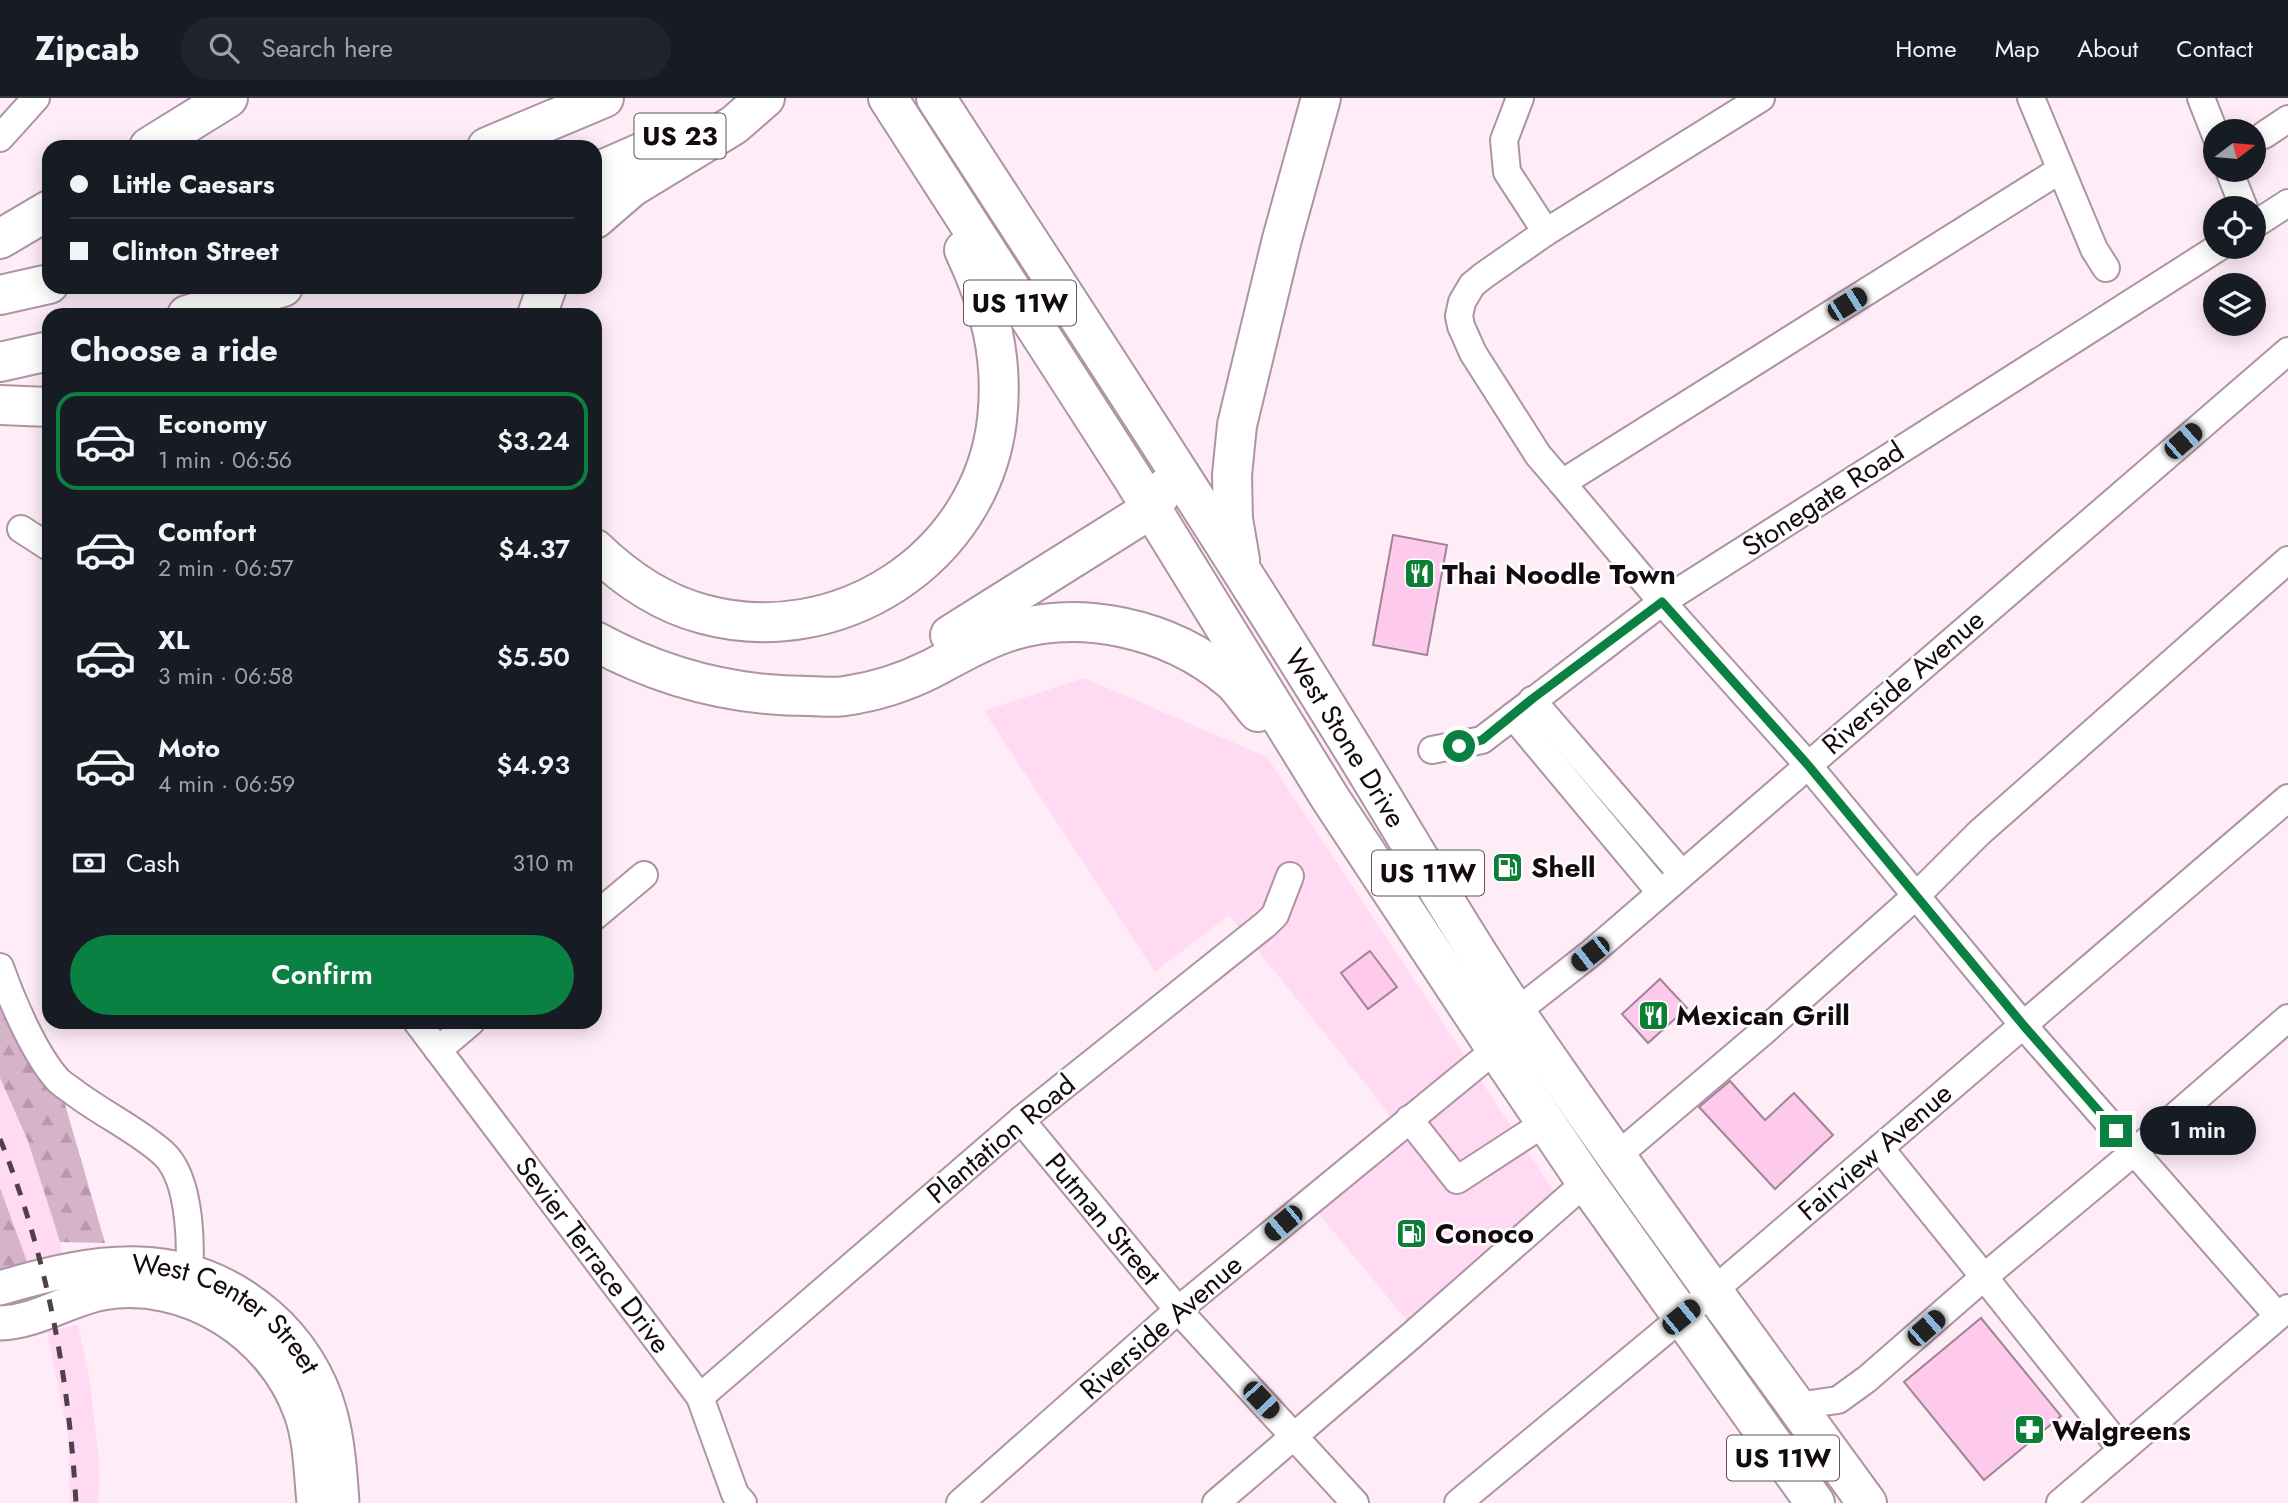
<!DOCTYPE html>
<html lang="en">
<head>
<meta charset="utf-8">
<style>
  :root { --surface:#171b24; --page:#20242c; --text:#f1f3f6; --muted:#9ea1a6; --line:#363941; --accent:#0b8043 }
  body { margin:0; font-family:Jost,sans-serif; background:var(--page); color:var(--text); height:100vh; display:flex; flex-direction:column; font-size:26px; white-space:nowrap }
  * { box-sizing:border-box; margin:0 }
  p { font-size:23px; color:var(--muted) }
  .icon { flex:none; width:38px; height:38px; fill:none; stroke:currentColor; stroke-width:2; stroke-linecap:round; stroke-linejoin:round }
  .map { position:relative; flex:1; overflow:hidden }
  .sheet { position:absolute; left:42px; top:210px; width:560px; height:721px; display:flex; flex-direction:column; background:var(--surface); border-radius:21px; box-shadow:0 4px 18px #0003 }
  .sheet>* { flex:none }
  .banner { position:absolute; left:42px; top:42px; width:560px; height:154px; border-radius:21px; box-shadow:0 4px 18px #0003; display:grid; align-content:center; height:154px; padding:0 28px; background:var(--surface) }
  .needle { width:46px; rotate:74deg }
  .controls { position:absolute; left:2203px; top:21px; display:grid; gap:14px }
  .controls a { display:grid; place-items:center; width:63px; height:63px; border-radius:50%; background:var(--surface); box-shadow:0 4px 18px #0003; font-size:35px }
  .end { position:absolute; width:32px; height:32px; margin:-16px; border:9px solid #0b8043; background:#fff; box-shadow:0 0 0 4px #fff }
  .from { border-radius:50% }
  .bubble { position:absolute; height:49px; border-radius:24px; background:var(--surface); box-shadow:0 4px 18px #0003; font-size:23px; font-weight:600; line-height:49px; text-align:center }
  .car { position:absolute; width:21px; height:42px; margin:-21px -10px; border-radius:9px; box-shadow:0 0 5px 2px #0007; background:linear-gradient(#222 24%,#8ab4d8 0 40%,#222 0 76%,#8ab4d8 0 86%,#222 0) }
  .banner b { display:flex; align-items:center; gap:24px; height:66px; font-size:26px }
  .banner b+b { border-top:2px solid var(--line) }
  .banner i { width:18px; height:18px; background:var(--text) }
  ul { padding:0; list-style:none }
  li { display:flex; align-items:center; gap:21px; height:98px; margin:0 14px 10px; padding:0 14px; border:4px solid transparent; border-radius:21px }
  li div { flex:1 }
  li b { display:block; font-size:26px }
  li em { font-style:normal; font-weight:600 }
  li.selected { border-color:var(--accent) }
  li>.icon { width:63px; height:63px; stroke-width:1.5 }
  h2 { padding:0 28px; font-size:32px; line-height:84px }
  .pay { display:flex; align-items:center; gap:18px; height:77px; padding:0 28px; font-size:26px }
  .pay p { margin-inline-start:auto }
  .cta { display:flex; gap:14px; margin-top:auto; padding:14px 28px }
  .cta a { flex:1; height:80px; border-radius:42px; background:var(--accent); color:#fff; font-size:28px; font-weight:600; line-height:80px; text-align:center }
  header { display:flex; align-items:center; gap:42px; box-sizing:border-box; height:98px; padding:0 35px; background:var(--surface); border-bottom:2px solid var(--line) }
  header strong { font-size:33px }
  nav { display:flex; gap:38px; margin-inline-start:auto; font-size:24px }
  .search { width:490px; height:63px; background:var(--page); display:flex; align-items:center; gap:18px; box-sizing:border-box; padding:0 24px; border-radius:38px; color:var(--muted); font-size:26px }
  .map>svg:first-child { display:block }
  .built { fill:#ffdaf2 }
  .forest { fill:url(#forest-firs) }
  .building { fill:#fdcaec; stroke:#a08597; stroke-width:2 }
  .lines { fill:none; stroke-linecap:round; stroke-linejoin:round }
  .minor-casing { stroke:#ae93a5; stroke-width:30 }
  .major-casing { stroke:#ae93a5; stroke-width:37 }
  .highway-casing { stroke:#ae93a5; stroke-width:42 }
  .minor { stroke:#fff; stroke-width:26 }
  .major { stroke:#fff; stroke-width:33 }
  .highway { stroke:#fff; stroke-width:38 }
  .rail { stroke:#4e424a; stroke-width:5; stroke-dasharray:12 12; stroke-linecap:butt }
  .route { stroke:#0b8043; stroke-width:9 }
  .labels { text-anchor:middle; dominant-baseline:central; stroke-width:5; stroke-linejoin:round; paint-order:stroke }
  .shield { fill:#fff; stroke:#5a5458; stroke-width:2 }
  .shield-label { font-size:26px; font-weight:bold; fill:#140b11 }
  .street-label { font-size:28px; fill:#140b11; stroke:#fff }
  .poi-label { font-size:28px; font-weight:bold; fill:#140b11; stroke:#fff; text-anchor:start }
</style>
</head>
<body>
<header>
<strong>Zipcab</strong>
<div class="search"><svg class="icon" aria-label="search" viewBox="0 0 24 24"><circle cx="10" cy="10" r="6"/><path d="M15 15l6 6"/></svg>Search here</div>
<nav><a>Home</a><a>Map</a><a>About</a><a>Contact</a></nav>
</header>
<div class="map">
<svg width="2288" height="1405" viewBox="0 0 2288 1405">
  <defs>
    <pattern id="forest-firs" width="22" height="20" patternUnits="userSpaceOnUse" patternTransform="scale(1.75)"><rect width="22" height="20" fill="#d5b3c9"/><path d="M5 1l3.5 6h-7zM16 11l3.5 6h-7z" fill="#b699ac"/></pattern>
  </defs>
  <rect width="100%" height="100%" fill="#feecf7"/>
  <g class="built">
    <polygon points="1084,580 1267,659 1557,1098 1408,1224 1316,1112 1404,1041 1380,1004 1229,817 1155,874 984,613"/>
    <polygon points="0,980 28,1043 60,1144 65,1174 32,1177 0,1090"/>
    <polygon points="78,1227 90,1285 99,1362 99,1405 70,1405 68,1338 47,1233"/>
  </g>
  <g class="forest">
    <polygon points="0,869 58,982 105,1145 60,1144 28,1043 0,980"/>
    <polygon points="0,1090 32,1177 0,1177"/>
  </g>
  <g class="building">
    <polygon points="1393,437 1447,447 1427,557 1373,547"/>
    <polygon points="1370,853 1397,889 1368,911 1341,875"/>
    <polygon points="1660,881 1687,910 1648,945 1622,916"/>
    <polygon points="1730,983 1765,1022 1794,995 1833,1037 1775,1091 1699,1009"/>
    <polygon points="1981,1220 2061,1318 1984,1382 1904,1284"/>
  </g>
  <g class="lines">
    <defs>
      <g id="minor">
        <polyline points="1520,0 1504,42 1507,74 1546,134"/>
        <polyline points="2031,0 2094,151 2106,170"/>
        <polyline points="2201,0 2216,38"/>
        <polyline points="2264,37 2288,21"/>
        <polyline points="0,40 36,0"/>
        <polyline points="2060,72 1562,385 1662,504 1807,666 2024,928 2278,1218"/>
        <polyline points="2229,72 2244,110"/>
        <polyline points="2254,127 2288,105"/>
        <polyline points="1562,385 1538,357 1473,255 1461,228 1459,218 1462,204 1472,187 1483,178 1546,134 1761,0"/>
        <polyline points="21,431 49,449"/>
        <polyline points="1532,602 1682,776"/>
        <polyline points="1513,618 1660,794"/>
        <polyline points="1432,652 1482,642 1662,504 2219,149"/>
        <polyline points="595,818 644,777"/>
        <path d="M0,869C11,901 35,957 58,982C63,987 70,991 75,995C103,1016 137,1032 163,1055C192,1081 193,1157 186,1193"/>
        <polyline points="1516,914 1590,856 2288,253"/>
        <polyline points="417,924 700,1299 735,1396 743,1405"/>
        <polyline points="438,952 471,924"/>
        <polyline points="1409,1021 1457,1082 1546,1024"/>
        <polyline points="1021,1022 1178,1212 1355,1405"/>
        <polyline points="1617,1058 1764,933 1917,797 1979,735 2288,462"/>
        <polyline points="700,1299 1021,1022 1266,826 1275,817 1290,778"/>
        <polyline points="1796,1308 1838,1302 1867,1281 1984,1179 1880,1050"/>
        <polyline points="2122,1352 1984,1179 2134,1054 2288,920"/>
        <polyline points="960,1405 1178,1212 1496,951"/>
        <polyline points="1216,1405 1411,1238 1586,1084"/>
        <polyline points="1458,1405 1712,1194 2288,700"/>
        <polyline points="2060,1405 2288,1210"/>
      </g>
      <g id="major">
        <path id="s1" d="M0,1190C97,1161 186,1146 268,1217C297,1242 320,1277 330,1315C338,1344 340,1375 342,1405"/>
        <path d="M0,1225C37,1224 66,1202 102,1195C186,1180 273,1236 301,1315C311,1343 311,1376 314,1405"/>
      </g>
      <g id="highway">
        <polyline points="888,0 1132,379 1330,700 1496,951 1586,1084 1815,1405"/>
        <path id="s2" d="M936,0C1073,211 1211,421 1343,635C1401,728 1455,824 1517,916C1630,1081 1749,1243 1867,1405"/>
        <polyline points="149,49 228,0"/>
        <polyline points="487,49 604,0"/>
        <polyline points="595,75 670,42"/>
        <polyline points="595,121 632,89 734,27 765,0"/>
        <polyline points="0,141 49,112"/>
        <polyline points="0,197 49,186"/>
        <polyline points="187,217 283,189"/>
        <polyline points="537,217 547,189"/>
        <polyline points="0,264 49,253"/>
        <polyline points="0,307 49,309"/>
        <path d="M595,451C625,480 662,505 703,516C837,553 981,461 997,322C1004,260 990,207 964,152"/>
        <polyline points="1240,462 1233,421 1232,377 1237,327 1282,141 1321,0"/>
        <polyline points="950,537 1151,411 1165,390"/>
        <path d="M595,543C661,579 732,598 808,598C820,598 833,600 845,598C873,594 905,584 931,571C954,559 977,545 1002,536C1078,509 1170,530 1231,582C1241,591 1249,604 1258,614"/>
      </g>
    </defs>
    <use href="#minor" class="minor-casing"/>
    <use href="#major" class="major-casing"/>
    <use href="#highway" class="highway-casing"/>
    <use href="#minor" class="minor"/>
    <use href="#major" class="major"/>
    <use href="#highway" class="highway"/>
    <path class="rail" d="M0,1041C47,1157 69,1280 76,1405"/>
  </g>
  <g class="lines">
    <polyline class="route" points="1459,648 1482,642 1532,601 1662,504 1807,666 2024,928 2116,1033"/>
  </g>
  <defs>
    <symbol id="restaurant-square" viewBox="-11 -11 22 22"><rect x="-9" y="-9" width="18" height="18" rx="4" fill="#0d7e35" stroke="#fff"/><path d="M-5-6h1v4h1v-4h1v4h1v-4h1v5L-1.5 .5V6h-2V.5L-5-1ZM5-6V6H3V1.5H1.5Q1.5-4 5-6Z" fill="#fff"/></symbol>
    <symbol id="fuel-square" viewBox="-11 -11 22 22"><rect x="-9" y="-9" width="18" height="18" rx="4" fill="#0d7e35" stroke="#fff"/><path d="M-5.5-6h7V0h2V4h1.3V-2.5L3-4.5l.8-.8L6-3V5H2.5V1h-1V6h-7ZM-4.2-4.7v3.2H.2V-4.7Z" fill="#fff"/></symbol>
    <symbol id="pharmacy-square" viewBox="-11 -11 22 22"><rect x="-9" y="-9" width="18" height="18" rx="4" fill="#0d7e35" stroke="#fff"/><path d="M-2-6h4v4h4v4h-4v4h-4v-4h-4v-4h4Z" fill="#fff"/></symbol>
  </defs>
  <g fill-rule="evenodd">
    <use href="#restaurant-square" x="1402" y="458" width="35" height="35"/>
    <use href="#fuel-square" x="1490" y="752" width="35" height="35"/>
    <use href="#restaurant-square" x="1636" y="900" width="35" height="35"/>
    <use href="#fuel-square" x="1394" y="1118" width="35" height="35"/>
    <use href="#pharmacy-square" x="2012" y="1314" width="35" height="35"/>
  </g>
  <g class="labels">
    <g class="shield">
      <rect x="634.5" y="15.5" width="91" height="45" rx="5"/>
      <rect x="964" y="182.5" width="112" height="45" rx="5"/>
      <rect x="1372" y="752.5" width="112" height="45" rx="5"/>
      <rect x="1727" y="1337.5" width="112" height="45" rx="5"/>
    </g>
    <g class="shield-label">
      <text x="680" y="38">US 23</text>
      <text x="1020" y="205">US 11W</text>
      <text x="1428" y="775">US 11W</text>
      <text x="1783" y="1360">US 11W</text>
    </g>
    <g class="street-label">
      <text transform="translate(1823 401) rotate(-33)">Stonegate Road</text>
      <text transform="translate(1903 584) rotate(-41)">Riverside Avenue</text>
      <text stroke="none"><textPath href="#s2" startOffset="760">West Stone Drive</textPath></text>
      <text transform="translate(1001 1041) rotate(-40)">Plantation Road</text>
      <text transform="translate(1875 1054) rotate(-41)">Fairview Avenue</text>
      <text transform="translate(1103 1121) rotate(50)">Putman Street</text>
      <text transform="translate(593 1157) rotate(53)">Sevier Terrace Drive</text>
      <text stroke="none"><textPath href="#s1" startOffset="245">West Center Street</textPath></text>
      <text transform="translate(1161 1229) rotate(-41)">Riverside Avenue</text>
    </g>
    <g class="poi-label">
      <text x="1442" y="476">Thai Noodle Town</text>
      <text x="1531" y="769">Shell</text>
      <text x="1676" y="917">Mexican Grill</text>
      <text x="1435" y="1135">Conoco</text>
      <text x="2052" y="1332">Walgreens</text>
    </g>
  </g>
</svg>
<div class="controls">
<a><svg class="needle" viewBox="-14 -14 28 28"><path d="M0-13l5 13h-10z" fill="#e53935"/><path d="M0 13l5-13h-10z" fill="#9ea1a6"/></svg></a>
<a><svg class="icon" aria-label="locate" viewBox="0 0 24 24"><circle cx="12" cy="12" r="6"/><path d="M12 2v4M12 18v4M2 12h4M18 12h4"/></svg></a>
<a><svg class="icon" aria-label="layers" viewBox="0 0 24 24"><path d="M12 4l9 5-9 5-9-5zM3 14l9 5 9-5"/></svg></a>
</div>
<i class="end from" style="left:1459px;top:648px"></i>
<i class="end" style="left:2116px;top:1033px"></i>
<div class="bubble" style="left:2140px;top:1008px;width:116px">1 min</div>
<i class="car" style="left:1847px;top:206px;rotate:58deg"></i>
<i class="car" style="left:2183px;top:343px;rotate:49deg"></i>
<i class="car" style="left:1590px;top:856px;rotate:232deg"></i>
<i class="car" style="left:1283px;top:1125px;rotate:230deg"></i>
<i class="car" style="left:1681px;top:1219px;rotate:51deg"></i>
<i class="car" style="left:1926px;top:1230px;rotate:49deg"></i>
<i class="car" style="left:1261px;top:1302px;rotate:137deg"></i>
<div class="banner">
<b><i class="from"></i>Little Caesars</b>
<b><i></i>Clinton Street</b>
</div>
<section class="sheet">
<h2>Choose a ride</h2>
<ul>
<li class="selected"><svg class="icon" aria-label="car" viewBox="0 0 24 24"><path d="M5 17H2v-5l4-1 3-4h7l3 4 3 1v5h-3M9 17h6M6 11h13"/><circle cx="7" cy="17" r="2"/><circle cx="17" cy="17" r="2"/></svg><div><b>Economy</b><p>1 min · 06:56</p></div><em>$3.24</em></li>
<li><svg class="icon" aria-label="car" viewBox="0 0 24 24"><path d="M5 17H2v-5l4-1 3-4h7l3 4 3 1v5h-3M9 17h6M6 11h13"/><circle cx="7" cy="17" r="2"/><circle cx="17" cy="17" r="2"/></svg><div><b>Comfort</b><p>2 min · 06:57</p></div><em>$4.37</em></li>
<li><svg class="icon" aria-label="car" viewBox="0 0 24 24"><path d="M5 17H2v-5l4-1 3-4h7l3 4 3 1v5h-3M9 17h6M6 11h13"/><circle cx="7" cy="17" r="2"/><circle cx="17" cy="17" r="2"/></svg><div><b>XL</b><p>3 min · 06:58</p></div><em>$5.50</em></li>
<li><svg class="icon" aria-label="car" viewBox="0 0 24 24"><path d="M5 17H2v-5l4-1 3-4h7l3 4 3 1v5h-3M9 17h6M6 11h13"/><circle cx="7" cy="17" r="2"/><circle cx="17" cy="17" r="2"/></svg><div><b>Moto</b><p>4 min · 06:59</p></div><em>$4.93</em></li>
</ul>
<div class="pay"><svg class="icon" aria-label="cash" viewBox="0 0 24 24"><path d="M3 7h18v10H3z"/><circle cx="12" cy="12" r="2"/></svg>Cash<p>310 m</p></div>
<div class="cta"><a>Confirm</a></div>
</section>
</div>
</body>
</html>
